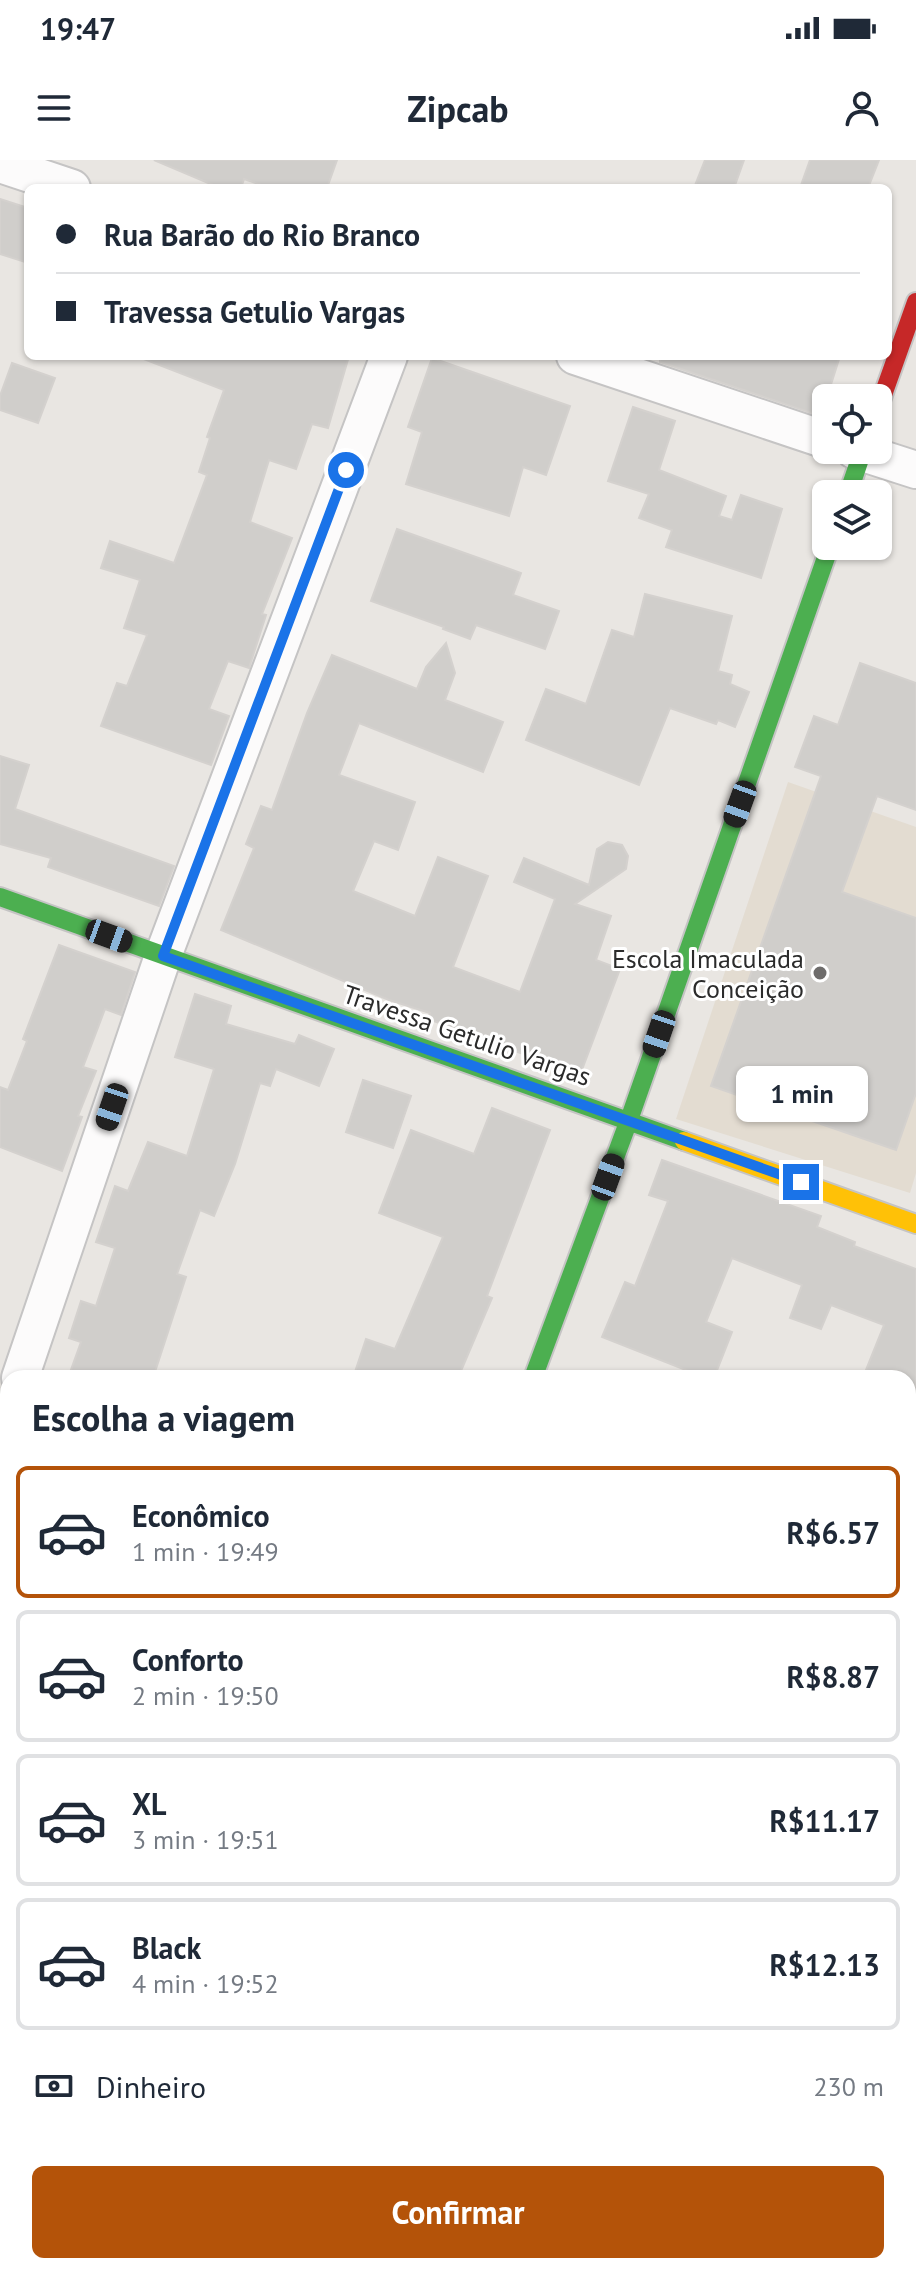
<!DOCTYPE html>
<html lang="pt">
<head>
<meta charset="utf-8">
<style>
  :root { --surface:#fff; --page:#f2f2f3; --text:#1f2937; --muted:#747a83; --line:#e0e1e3; --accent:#b45309 }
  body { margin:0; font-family:"PT Sans",sans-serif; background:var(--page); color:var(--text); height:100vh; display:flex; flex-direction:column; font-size:30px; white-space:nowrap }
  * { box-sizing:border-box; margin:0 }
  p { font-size:26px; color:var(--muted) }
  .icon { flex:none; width:44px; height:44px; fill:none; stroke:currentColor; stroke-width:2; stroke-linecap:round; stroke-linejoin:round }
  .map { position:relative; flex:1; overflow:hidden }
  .details { position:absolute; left:0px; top:1210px; width:916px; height:904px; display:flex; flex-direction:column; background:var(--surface); border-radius:24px 24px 0 0; box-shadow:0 2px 6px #0004 }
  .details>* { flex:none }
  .hud { position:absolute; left:24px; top:24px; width:868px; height:176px; border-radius:12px; box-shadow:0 2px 6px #0004; display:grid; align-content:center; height:176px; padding:0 32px; background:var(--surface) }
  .tools { position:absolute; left:812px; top:224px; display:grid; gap:16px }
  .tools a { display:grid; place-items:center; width:80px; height:80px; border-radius:12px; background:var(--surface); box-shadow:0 2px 6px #0004; font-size:40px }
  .end { position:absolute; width:36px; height:36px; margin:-18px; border:10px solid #1a73e8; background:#fff; box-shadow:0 0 0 4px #fff }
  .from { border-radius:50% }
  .bubble { position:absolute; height:56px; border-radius:12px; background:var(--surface); box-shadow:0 2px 6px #0004; font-size:26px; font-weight:600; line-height:56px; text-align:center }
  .car { position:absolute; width:24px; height:48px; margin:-24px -12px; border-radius:10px; box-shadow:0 0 6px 2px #0007; background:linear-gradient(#222 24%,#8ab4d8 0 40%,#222 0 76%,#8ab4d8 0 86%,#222 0) }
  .hud b { display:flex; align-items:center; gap:28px; height:76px; font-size:30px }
  .hud b+b { border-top:2px solid var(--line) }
  .hud i { width:20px; height:20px; background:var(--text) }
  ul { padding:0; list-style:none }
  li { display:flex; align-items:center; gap:24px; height:132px; margin:0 16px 12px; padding:0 16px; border:4px solid var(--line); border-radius:12px }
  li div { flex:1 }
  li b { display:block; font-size:30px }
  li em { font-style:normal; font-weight:600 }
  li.current { border-color:var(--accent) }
  li>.icon { width:72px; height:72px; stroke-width:1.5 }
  h2 { padding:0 32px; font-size:36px; line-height:96px }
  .pay { display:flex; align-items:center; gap:20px; height:88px; padding:0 32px; font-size:30px }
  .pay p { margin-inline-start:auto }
  .action { display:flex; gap:16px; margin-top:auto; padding:16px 32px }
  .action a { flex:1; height:92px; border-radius:12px; background:var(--accent); color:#fff; font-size:32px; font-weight:600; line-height:92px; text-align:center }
  .status { display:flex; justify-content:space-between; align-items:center; height:56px; padding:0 40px; background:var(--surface); direction:ltr }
  .status svg { height:22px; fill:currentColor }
  header { display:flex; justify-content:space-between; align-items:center; height:104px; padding:0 32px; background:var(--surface); font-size:36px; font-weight:600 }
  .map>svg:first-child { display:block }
  .education { fill:#e3dcd1 }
  .building { fill:#d0cecb; stroke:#d4d1ce; stroke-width:2 }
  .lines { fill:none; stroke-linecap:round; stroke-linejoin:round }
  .street-casing { stroke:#c5c4c4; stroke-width:40 }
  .fast-casing { stroke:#c5c4c4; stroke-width:22 }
  .slow-casing { stroke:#c5c4c4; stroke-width:22 }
  .jam-casing { stroke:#c5c4c4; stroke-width:22 }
  .street { stroke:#fcfbfb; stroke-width:36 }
  .fast { stroke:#4caf50; stroke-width:18 }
  .slow { stroke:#ffc107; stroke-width:18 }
  .jam { stroke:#c62828; stroke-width:18 }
  .route { stroke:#1a73e8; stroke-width:10 }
  .poi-dot { fill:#6e6c6b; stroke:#fff; stroke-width:3 }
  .labels { text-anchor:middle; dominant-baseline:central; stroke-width:6; stroke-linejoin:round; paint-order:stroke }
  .poi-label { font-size:26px; fill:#2b2b2b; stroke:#fff; text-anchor:end }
  .street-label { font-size:26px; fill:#2b2b2b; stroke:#fff }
</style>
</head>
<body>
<div class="status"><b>19:47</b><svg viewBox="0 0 49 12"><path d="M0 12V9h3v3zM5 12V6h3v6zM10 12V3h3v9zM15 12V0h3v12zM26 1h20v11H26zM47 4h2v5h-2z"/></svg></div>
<header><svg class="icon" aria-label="menu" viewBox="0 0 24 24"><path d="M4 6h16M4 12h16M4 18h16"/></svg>Zipcab<svg class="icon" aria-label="person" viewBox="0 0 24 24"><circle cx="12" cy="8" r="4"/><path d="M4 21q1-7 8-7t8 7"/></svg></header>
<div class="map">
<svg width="916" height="2114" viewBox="0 0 916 2114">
  <rect width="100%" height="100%" fill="#e9e6e2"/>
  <polygon class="education" points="788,622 916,667 916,1013 910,1033 676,959"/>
  <g class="building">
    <polygon points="154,0 337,0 327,28 270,28 244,19 241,28 220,28"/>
    <polygon points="705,0 744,0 734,28 694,28"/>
    <polygon points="810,0 879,0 868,28 800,28"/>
    <polygon points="0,39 28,48 28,103 0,94"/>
    <polygon points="142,196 349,196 328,268 312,264 296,309 269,300 250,362 292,378 262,454 266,455 249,508 228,501 209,549 229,556 211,605 101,566 117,523 127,526 147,475 124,468 140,420 101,408 110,381 174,403 207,315 199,312 210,278 207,277 224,230 141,198"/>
    <polygon points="660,196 840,196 821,256 660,202"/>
    <polygon points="432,198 570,246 546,315 523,307 509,356 406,324 422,272 408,267"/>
    <polygon points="12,203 55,218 38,263 0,250 0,236"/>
    <polygon points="633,247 675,261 659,310 726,336 719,356 732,360 741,335 782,349 761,418 666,387 672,370 639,358 649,334 608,321"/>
    <polygon points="397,369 521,413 513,435 559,451 545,489 476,465 470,479 443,469 444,467 371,441"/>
    <polygon points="645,434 732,456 718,511 732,515 730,524 749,532 735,567 718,560 716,564 670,548 639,625 526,580 546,529 586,544 612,470 634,477"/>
    <polygon points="446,483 455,513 445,540 503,562 483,612 359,563 339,615 415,642 398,690 374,681 353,731 415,756 438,697 488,716 453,807 520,832 555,739 514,722 524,698 589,725 597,689 608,682 622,685 628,696 626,709 575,744 611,756 596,800 620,809 580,915 428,859 430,853 389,840 221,770 254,688 246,684 261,646 272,650 307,553 332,495 417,529 426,507"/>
    <polygon points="860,503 916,523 916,650 877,636 842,732 916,758 916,933 896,990 711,926 821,616 795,607 814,556 838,565"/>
    <polygon points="0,596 29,605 15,649 174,706 159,746 48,707 51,698 0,684"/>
    <polygon points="59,785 135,812 121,855 105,849 83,907 96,911 78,956 82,957 62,1011 0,987 0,927 8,930 27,881 23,879"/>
    <polygon points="195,834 231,846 226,864 295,884 299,875 334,889 319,926 276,909 270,926 260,923 235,1004 214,1056 200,1050 177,1114 186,1117 153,1218 68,1218 81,1182 69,1178 81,1141 96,1146 115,1088 96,1082 115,1026 128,1031 148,982 187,996 214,909 175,897"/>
    <polygon points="363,920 411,936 393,988 346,972"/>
    <polygon points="492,948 550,970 487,1136 492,1138 458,1218 353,1218 366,1179 395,1189 443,1077 379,1053 411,970 474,994"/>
    <polygon points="662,1000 821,1056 817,1067 855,1082 854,1086 916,1109 916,1229 908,1226 908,1218 887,1218 866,1210 884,1165 831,1145 821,1169 790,1158 802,1125 732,1098 706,1162 732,1172 714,1218 706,1218 602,1177 625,1122 635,1126 668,1041 649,1035"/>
  </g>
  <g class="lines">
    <defs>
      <g id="street">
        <polyline points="0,4 72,28"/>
        <polyline points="575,196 826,280"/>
        <polyline points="854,290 916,310"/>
        <polyline points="20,1218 163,796 389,196"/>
        <polyline points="0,1277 8,1253"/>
        <polyline points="0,1385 8,1387"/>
        <polyline points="908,1722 916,1724"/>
      </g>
      <g id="fast">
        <polyline points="848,334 863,290"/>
        <polyline points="0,737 684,981"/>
        <polyline points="533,1218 629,960 830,386"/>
      </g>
      <polyline id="slow" points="684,981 916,1064"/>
      <g id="jam">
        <polyline points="878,249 916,142"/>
        <polyline points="209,2114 212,2106"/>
      </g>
    </defs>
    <use href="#street" class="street-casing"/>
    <use href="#fast" class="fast-casing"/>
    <use href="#slow" class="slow-casing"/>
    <use href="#jam" class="jam-casing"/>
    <use href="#street" class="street"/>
    <use href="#fast" class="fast"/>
    <use href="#slow" class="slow"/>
    <use href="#jam" class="jam"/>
  </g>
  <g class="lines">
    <polyline class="route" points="346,310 163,796 801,1022"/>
  </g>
  <circle class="poi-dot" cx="820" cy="813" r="8"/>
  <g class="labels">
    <g class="poi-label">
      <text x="804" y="798">Escola Imaculada<tspan x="804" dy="30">Conceição</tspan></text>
    </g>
    <g class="street-label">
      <text transform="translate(467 875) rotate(19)">Travessa Getulio Vargas</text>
    </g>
  </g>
</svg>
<div class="tools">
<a><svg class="icon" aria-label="locate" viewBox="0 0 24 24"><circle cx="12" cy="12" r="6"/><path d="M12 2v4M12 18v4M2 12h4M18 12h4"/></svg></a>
<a><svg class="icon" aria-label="layers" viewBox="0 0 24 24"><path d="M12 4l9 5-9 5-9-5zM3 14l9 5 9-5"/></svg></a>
</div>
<i class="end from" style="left:346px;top:310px"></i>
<i class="end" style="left:801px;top:1022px"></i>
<div class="bubble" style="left:736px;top:906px;width:132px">1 min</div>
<i class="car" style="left:740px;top:644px;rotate:200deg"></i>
<i class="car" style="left:109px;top:776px;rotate:110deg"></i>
<i class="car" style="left:659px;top:874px;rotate:199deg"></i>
<i class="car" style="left:112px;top:947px;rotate:199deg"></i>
<i class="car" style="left:608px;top:1017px;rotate:20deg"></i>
<div class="hud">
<b><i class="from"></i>Rua Barão do Rio Branco</b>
<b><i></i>Travessa Getulio Vargas</b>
</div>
<section class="details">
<h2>Escolha a viagem</h2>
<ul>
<li class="current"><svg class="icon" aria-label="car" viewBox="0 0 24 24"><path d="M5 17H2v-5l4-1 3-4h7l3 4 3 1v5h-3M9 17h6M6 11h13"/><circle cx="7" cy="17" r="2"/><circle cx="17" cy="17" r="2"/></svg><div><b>Econômico</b><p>1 min · 19:49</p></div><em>R$6.57</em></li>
<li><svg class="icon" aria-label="car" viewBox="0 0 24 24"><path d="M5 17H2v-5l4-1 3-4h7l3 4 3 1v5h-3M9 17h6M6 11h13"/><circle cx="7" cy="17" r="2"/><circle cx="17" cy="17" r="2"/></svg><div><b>Conforto</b><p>2 min · 19:50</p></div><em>R$8.87</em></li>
<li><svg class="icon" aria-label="car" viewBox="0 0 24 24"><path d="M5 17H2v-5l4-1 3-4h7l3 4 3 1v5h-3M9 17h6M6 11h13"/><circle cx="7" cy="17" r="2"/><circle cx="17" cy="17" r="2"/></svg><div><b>XL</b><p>3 min · 19:51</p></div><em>R$11.17</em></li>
<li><svg class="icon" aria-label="car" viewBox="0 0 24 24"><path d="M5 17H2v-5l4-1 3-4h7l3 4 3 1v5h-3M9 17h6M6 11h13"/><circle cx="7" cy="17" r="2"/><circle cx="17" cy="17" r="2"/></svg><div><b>Black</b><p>4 min · 19:52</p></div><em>R$12.13</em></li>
</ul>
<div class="pay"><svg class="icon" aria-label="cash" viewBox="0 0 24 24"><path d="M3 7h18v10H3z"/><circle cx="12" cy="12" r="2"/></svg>Dinheiro<p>230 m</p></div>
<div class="action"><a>Confirmar</a></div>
</section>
</div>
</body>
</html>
